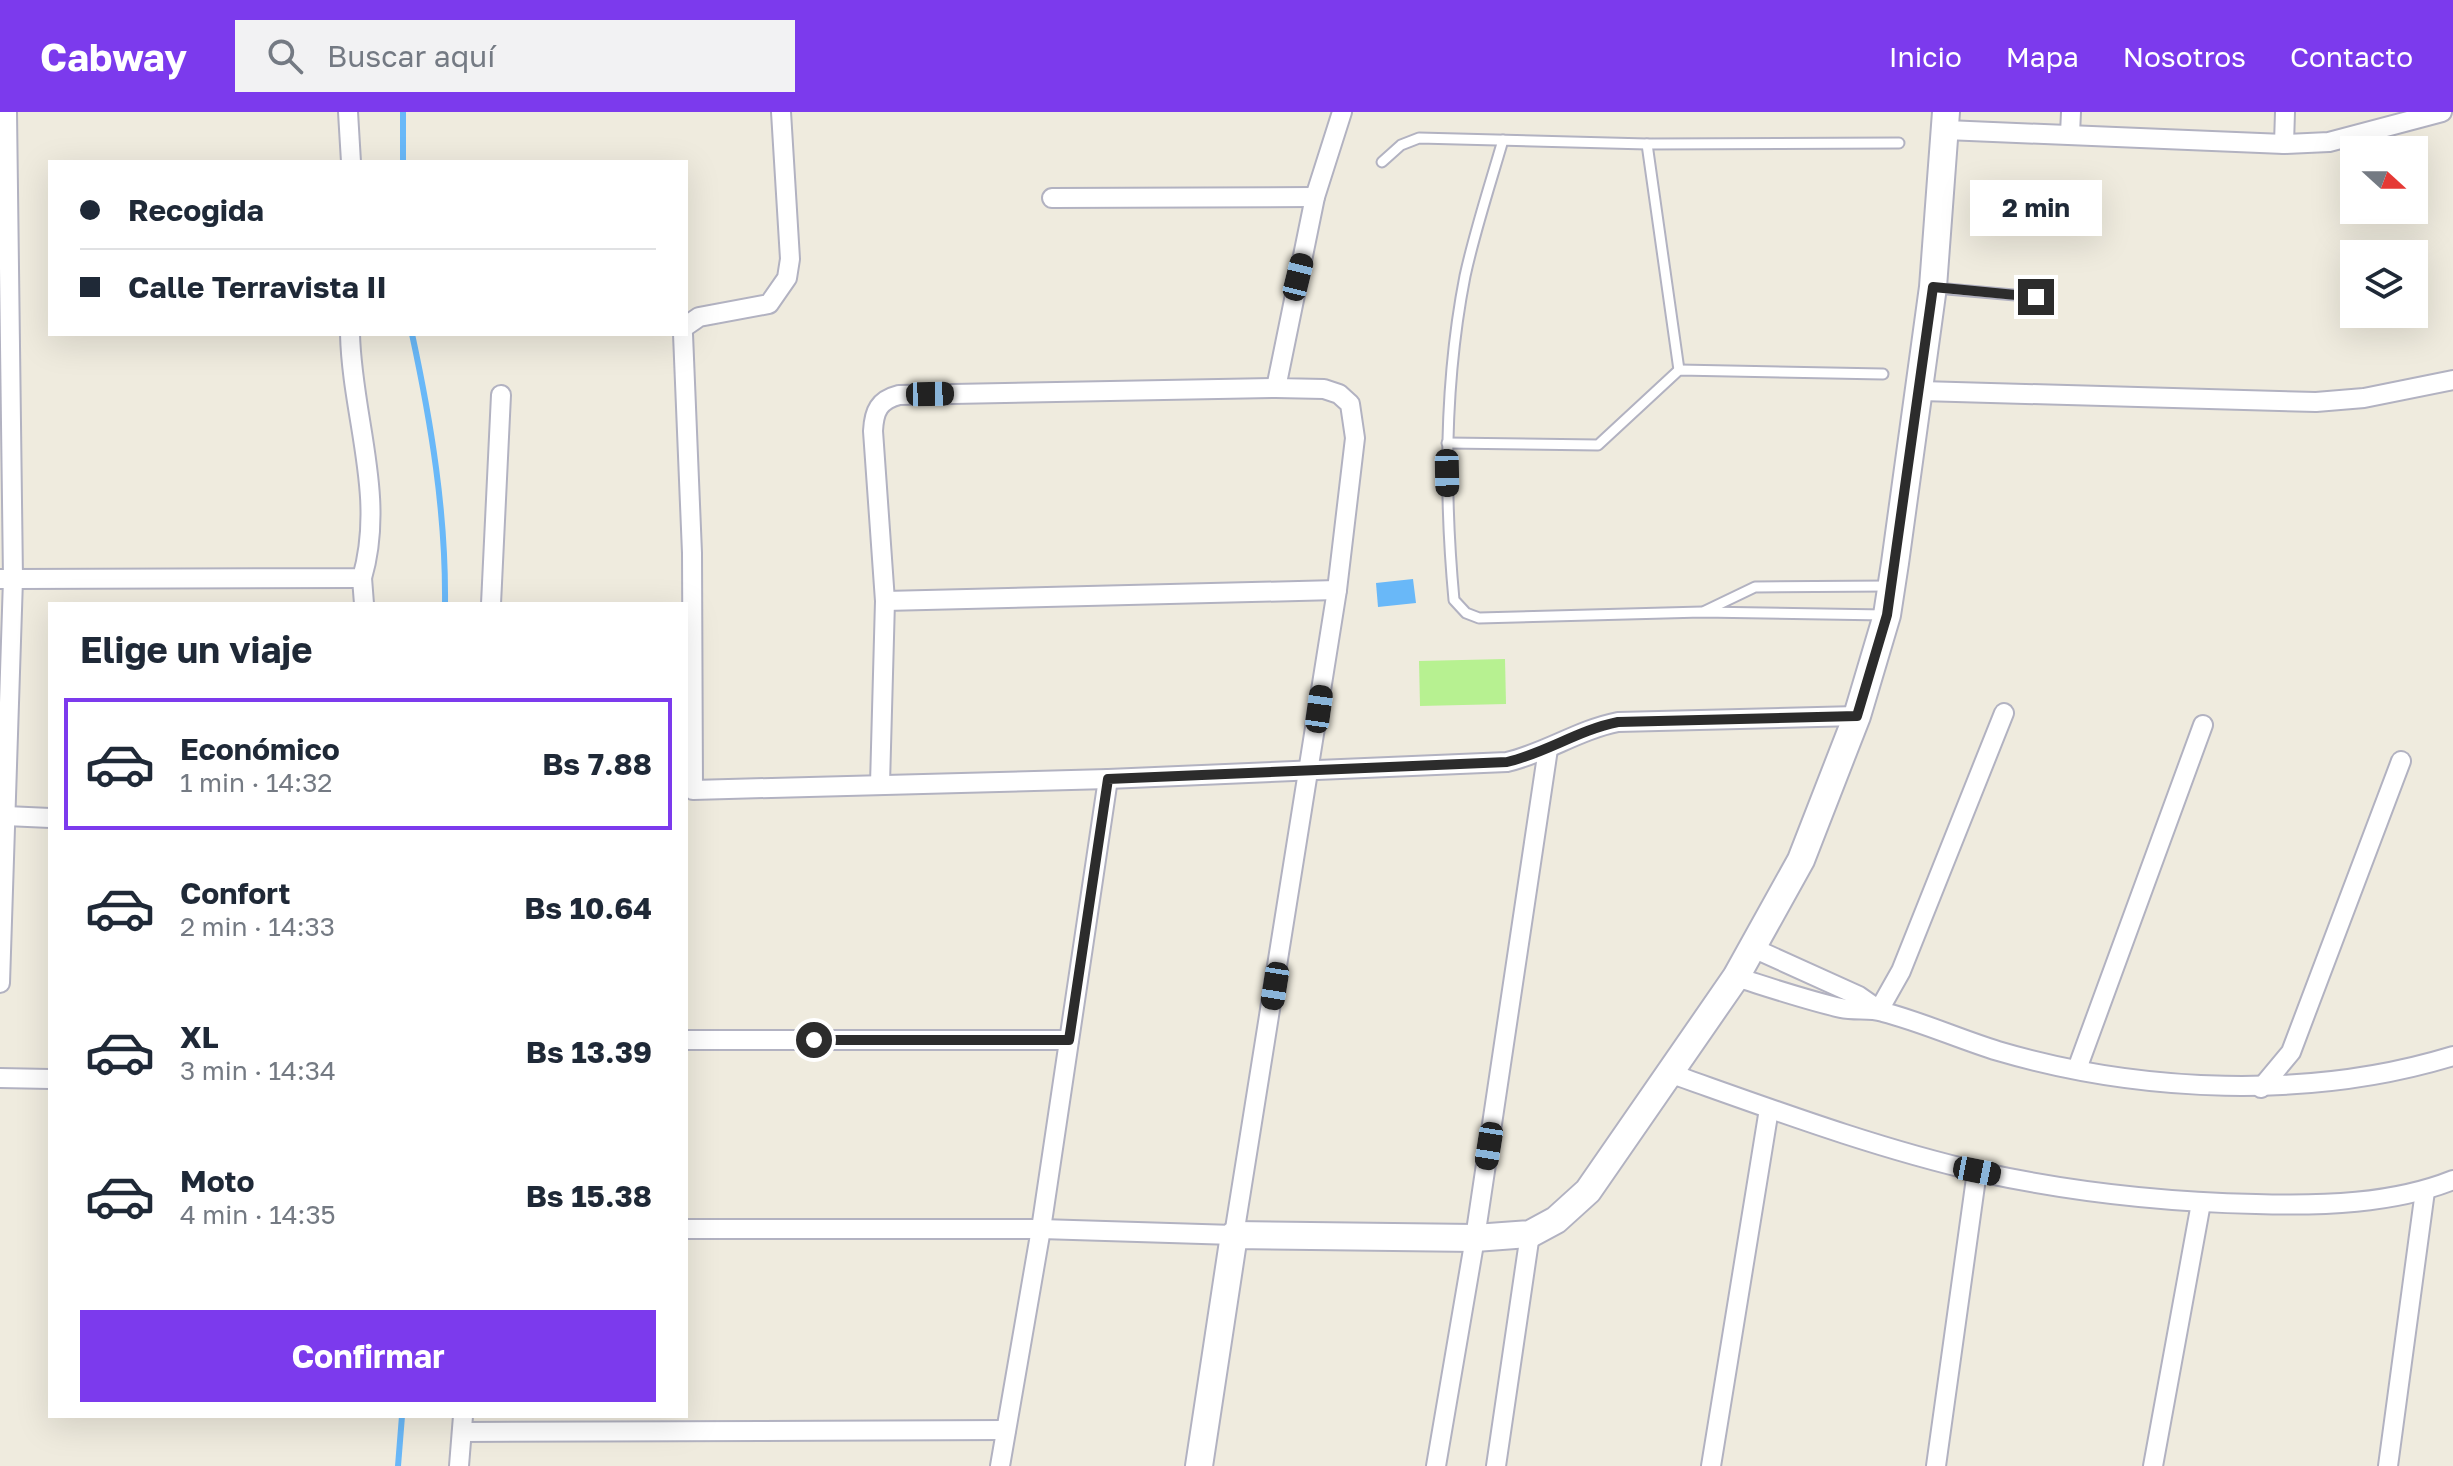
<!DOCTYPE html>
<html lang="es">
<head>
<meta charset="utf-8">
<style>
  :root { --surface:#fff; --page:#f2f2f3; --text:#1f2937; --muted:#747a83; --line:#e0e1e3; --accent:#7c3aed }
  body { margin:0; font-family:"Golos Text",sans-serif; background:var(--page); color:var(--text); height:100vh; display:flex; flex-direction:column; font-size:30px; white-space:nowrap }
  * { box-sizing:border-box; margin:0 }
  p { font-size:26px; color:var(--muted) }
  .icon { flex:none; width:44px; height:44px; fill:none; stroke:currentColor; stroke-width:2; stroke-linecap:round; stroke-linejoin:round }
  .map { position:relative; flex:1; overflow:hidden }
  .panel { position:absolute; left:48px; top:490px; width:640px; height:816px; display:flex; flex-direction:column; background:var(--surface); border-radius:0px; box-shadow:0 8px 32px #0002 }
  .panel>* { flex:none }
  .hud { position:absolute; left:48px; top:48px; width:640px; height:176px; border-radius:0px; box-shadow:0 8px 32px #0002; display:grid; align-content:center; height:176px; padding:0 32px; background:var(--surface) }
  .needle { width:52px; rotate:111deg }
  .fabs { position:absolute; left:2340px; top:24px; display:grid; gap:16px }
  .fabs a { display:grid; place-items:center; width:88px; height:88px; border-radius:0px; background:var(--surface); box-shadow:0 8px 32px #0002; font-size:40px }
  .end { position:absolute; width:36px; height:36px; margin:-18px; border:10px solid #2c2c2c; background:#fff; box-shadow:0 0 0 4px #fff }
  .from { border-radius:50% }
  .bubble { position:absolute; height:56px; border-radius:0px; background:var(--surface); box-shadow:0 8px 32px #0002; font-size:26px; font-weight:700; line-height:56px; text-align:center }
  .car { position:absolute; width:24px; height:48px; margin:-24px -12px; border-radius:10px; box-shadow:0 0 6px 2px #0007; background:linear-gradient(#222 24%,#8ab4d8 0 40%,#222 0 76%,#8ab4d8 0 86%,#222 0) }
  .hud b { display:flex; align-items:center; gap:28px; height:76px; font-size:30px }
  .hud b+b { border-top:2px solid var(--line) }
  .hud i { width:20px; height:20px; background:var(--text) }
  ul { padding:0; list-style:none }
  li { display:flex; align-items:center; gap:24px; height:132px; margin:0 16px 12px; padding:0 16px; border:4px solid transparent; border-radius:0px }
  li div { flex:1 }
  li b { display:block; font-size:30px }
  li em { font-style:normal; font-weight:700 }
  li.active { border-color:var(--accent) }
  li>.icon { width:72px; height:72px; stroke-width:1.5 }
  h2 { padding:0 32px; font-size:36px; line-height:96px }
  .action { display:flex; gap:16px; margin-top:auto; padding:16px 32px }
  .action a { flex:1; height:92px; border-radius:0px; background:var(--accent); color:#fff; font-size:32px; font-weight:700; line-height:92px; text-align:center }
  header { display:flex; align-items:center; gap:48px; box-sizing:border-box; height:112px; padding:0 40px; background:var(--accent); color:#fff }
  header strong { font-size:38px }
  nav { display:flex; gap:44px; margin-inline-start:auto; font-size:28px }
  .search { width:560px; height:72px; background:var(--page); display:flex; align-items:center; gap:20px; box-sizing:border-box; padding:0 28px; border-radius:0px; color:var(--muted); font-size:30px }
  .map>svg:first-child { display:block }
  .pitch { fill:#b7f191 }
  .water { fill:#69b8f8 }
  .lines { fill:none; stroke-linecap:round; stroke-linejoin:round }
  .stream { stroke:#69b8f8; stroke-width:6 }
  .lane-casing { stroke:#b2b2c1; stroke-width:13 }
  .street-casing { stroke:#b2b2c1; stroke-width:22 }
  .secondary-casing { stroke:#b2b2c1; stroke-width:30 }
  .lane { stroke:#fff; stroke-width:9 }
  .street { stroke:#fff; stroke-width:18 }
  .secondary { stroke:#fff; stroke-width:26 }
  .route { stroke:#2c2c2c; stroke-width:10 }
</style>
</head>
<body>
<header>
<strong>Cabway</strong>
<div class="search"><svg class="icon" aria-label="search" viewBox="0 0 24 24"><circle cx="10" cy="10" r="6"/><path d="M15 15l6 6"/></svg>Buscar aquí</div>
<nav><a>Inicio</a><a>Mapa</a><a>Nosotros</a><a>Contacto</a></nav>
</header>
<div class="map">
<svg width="2453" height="1354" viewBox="0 0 2453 1354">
  <rect width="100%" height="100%" fill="#efebde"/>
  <polygon class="pitch" points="1505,547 1506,592 1420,594 1419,549"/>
  <polygon class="water" points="1413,467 1416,491 1378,495 1376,471"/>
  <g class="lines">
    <g class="stream">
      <polyline points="403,0 403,50"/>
      <path d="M412,222C431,310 446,401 445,492"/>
      <polyline points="398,1354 402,1304"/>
    </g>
    <defs>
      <g id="lane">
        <path d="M1503,28C1490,73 1475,118 1465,164C1444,271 1444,380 1454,488L1466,501L1479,506L1702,500L1885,503"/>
        <polyline points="1647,32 1679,258"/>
        <polyline points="1382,50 1401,33 1419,26 1647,32 1899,31"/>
        <polyline points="1936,176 2036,185"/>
        <polyline points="1447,331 1598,333 1679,258 1883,262"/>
        <polyline points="1705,499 1755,475 1889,474"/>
      </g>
      <g id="street">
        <path d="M7,0L13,467L362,466C386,384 352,305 350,222"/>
        <polyline points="348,0 351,50"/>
        <polyline points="1946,18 2284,32 2329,30 2442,0"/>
        <polyline points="2070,22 2071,0"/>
        <polyline points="2284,32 2285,0"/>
        <polyline points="1052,86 1315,85"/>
        <polyline points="686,214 699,205 769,192 787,166 790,147 781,0"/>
        <path d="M683,222L692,441L693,678L1108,667L1507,650C1546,641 1578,618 1618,610L1857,604"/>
        <polyline points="1921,279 2316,290 2364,286 2453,268"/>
        <polyline points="362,466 364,492"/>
        <polyline points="0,467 13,467 0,871"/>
        <polyline points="885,489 1337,478"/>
        <polyline points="491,492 501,283"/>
        <path d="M880,672L885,489L873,319C874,299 879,288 899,283L1276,276"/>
        <polyline points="6,704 50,706"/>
        <polyline points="1753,836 1859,884 1879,898"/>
        <path d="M1736,865C1771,876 1806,888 1841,896C1855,899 1870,896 1883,900C1922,910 1959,927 1998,939C2141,981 2309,988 2453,944"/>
        <polyline points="1879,898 1901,859 2004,601"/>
        <polyline points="686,928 1069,928"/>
        <polyline points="2077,957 2203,613"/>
        <path d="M1669,961C1771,997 1875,1036 1980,1060C2071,1080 2164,1090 2256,1092C2321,1094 2393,1092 2453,1068"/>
        <polyline points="0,966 50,967"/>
        <polyline points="2261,976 2291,940 2401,649"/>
        <polyline points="686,1117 1041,1117 1234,1123 1337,478 1355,326 1350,292 1339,282 1324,277 1276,276 1315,85 1342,0"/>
        <polyline points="462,1320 1006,1318"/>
        <polyline points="459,1354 463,1304"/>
        <polyline points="1000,1354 1041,1117 1108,667"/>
        <polyline points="1436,1354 1475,1126 1548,637"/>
        <polyline points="1496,1354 1530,1122"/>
        <polyline points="1711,1354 1769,997"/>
        <polyline points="1936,1354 1977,1059"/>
        <polyline points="2153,1354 2201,1091"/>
        <polyline points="2388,1354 2425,1079"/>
      </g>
      <polyline id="secondary" points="1199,1354 1234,1123 1475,1126 1530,1122 1556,1108 1588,1079 1736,865 1801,748 1857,604 1887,503 1895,451 1933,175 1946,0"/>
    </defs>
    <use href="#lane" class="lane-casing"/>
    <use href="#street" class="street-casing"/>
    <use href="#secondary" class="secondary-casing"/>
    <use href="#lane" class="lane"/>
    <use href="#street" class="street"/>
    <use href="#secondary" class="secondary"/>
  </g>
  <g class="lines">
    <path class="route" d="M814,928H1069L1108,667L1507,650C1546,641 1578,618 1618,610L1857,604L1887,503L1933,175L2036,185"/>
  </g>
</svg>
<div class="fabs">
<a><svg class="needle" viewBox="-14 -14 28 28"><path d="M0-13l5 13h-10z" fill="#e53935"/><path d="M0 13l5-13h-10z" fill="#747a83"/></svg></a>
<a><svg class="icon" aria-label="layers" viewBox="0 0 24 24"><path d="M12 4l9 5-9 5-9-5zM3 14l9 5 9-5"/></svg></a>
</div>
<i class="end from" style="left:814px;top:928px"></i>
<i class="end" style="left:2036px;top:185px"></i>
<div class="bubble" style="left:1970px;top:68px;width:132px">2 min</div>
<i class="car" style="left:1298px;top:165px;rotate:14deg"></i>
<i class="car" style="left:930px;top:282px;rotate:89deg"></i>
<i class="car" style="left:1447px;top:361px;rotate:179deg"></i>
<i class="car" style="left:1319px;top:597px;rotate:8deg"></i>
<i class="car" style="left:1275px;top:874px;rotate:189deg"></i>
<i class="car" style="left:1489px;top:1034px;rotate:189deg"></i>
<i class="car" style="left:1977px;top:1059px;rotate:101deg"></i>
<div class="hud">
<b><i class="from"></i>Recogida</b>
<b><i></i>Calle Terravista II</b>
</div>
<section class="panel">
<h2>Elige un viaje</h2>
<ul>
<li class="active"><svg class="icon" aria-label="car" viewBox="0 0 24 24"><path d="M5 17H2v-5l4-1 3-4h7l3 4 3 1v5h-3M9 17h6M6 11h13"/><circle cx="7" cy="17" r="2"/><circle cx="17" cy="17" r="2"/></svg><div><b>Económico</b><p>1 min · 14:32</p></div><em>Bs 7.88</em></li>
<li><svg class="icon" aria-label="car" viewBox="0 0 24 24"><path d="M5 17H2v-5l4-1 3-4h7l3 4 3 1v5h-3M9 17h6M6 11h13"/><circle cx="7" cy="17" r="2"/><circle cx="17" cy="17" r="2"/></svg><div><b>Confort</b><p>2 min · 14:33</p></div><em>Bs 10.64</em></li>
<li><svg class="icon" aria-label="car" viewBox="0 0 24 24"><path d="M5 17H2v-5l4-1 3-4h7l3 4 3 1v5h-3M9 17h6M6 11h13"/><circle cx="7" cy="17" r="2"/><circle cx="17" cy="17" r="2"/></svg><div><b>XL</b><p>3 min · 14:34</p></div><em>Bs 13.39</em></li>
<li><svg class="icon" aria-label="car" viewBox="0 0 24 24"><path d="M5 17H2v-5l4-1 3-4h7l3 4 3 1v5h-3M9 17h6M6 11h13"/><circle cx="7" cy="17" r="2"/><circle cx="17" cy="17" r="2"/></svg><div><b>Moto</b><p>4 min · 14:35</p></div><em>Bs 15.38</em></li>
</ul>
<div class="action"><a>Confirmar</a></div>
</section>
</div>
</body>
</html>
